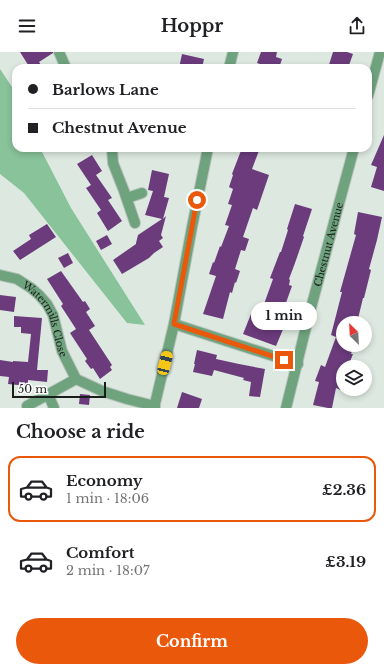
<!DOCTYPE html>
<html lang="en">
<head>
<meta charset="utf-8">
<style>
  :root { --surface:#fff; --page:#f2f2f2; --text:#202124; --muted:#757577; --line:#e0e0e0; --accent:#ea580c }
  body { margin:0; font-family:"Libre Baskerville",serif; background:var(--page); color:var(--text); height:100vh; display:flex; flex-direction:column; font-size:15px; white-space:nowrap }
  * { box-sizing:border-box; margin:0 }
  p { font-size:13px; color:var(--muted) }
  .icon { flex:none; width:22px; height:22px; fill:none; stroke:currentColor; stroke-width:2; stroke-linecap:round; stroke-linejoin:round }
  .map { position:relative; height:356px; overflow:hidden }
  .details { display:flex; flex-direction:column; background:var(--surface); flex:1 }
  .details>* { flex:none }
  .guide { position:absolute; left:12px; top:12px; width:360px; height:88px; border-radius:12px; box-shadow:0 2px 6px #0003; display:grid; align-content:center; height:88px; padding:0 16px; background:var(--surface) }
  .needle { width:26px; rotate:336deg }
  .controls { position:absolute; left:336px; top:264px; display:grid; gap:8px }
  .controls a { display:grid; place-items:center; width:36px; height:36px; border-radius:50%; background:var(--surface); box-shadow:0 2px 6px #0003; font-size:20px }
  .scale { position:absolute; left:12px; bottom:10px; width:94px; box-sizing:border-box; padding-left:4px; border:2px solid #1a1e1b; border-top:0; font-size:11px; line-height:14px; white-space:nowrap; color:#1a1e1b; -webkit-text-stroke:3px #fff; paint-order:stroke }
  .end { position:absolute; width:18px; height:18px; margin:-9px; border:5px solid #ea580c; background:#fff; box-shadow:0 0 0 2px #fff }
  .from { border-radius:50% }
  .bubble { position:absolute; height:28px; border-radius:14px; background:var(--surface); box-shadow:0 2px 6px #0003; font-size:13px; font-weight:700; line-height:28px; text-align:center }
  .car { position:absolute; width:12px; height:24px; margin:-12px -6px; border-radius:5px; box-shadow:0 0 3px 1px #0007; background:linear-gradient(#f5c518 24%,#345 0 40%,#f5c518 0 76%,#345 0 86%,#f5c518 0) }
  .guide b { display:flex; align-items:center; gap:14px; height:38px; font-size:15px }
  .guide b+b { border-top:1px solid var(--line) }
  .guide i { width:10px; height:10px; background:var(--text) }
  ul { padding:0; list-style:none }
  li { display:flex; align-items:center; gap:12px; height:66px; margin:0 8px 6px; padding:0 8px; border:2px solid transparent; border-radius:12px }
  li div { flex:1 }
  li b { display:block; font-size:15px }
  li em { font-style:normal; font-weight:700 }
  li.selected { border-color:var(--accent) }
  li>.icon { width:36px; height:36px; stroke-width:1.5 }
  h2 { padding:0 16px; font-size:18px; line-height:48px }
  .cta { display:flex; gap:8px; margin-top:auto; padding:8px 16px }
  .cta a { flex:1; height:46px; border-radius:24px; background:var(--accent); color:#fff; font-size:16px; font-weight:700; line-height:46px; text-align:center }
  header { display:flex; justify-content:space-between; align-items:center; height:52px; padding:0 16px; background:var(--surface); font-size:18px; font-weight:700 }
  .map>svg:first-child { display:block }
  .green { fill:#88c399 }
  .building { fill:#6b3b7c }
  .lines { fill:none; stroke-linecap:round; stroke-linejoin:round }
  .minor-casing { stroke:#bac4bd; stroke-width:12 }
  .tertiary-casing { stroke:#bac4bd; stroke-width:12 }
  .minor { stroke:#6fa37e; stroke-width:10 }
  .tertiary { stroke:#6fa37e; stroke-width:10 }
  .route { stroke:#ea580c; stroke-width:5 }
  .labels { text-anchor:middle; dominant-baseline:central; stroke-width:4; stroke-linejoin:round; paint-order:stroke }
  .street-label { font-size:10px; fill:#1a1e1b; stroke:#fff }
</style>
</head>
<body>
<header><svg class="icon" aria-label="menu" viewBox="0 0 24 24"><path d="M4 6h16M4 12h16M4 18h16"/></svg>Hoppr<svg class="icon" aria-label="share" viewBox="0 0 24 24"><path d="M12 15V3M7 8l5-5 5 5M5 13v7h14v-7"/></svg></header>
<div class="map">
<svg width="384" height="356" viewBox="0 0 384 356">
  <rect width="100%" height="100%" fill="#dde9e0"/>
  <polygon class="green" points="0,17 16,41 16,96 40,96 71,156 145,273 127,271 24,141 0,122"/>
  <g class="building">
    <polygon points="20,0 53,0 53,1 39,10 43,16 30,16"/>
    <polygon points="261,0 277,0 276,5 282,7 279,16 272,16 257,11"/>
    <polygon points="333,0 347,0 353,2 348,16 328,16"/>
    <polygon points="182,2 204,7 202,16 179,16"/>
    <polygon points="384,83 384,139 371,135 377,115 371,113"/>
    <polygon points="242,96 260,96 252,117 269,123 257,158 253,156 243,185 249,187 245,199 241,198 235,217 240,219 236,231 235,230 232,241 230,240 223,267 203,262 216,224 209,222 213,210 214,211 220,194 221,195 229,174 225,173 232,153 228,152 233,137 229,135 233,123 232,122"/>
    <polygon points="92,103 102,119 96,123 112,146 108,148 122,169 108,179 97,161 101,158 86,136 91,133 77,112"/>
    <polygon points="152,118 169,122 164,145 169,146 163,167 166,164 161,183 163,186 159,189 163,195 154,201 149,206 122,222 113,208 136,192 136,191 138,183 162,167 145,163 153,139 148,138"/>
    <polygon points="295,152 312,157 303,184 304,185 295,211 289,227 290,228 289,233 292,234 278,273 284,275 276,294 243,282 251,262 259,266 273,227 270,226 280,200 281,200 288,178 287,177"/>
    <polygon points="358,160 382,165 377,188 369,217 371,218 364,246 363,246 357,271 343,271 343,293 354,293 351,302 353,302 348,315 343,315 343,339 336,336 332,356 328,356 313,353 319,330 315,329 321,313 325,315 336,285 331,283 342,240 340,240 356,183 354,182"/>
    <polygon points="47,172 56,185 20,208 13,199 31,187 29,183"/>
    <polygon points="107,183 112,192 101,198 96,189"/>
    <polygon points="68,201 73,211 64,216 58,206"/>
    <polygon points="61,219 83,250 85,249 90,257 86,260 95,274 89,278 112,313 110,315 112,318 100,327 93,316 91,317 85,309 87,307 70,281 76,277 61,254 63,252 47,227"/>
    <polygon points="0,243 16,245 14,260 0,258"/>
    <polygon points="14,264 42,266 37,318 48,318 47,330 28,328 28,334 8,332 9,325 0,324 0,308 13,310 13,309 28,310 31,282 21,281 21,275 14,275"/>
    <polygon points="197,298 217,303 216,307 239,312 265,317 260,345 249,344 251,330 243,328 244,326 214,318 212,324 193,320 195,312 194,312"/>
    <polygon points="182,340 202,347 199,356 177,356"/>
    <polygon points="80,342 90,343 89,353 79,352"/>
  </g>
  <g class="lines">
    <defs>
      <g id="minor">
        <polyline points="59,0 66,16"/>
        <polyline points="368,44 380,0"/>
        <polyline points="112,96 113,111 124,139 135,171"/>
        <polyline points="127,146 142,141"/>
        <path id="s1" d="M0,223L17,227L31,236L39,243L47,252L53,263L62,299L76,327L102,339L127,347L155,354"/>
        <polyline points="174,272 298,312"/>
        <polyline points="48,342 54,356"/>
        <polyline points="27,354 76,327"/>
        <path id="s2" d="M286,356L308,267L354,96"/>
      </g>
      <g id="tertiary">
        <polyline points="229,16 233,0"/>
        <polyline points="154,356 174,272 192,175 208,96"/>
      </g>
    </defs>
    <use href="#minor" class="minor-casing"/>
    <use href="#tertiary" class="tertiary-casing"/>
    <use href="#minor" class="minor"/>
    <use href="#tertiary" class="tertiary"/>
  </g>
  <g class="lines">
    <polyline class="route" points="197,148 174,272 284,308"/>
  </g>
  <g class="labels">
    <g class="street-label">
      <text stroke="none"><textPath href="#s2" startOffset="169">Chestnut Avenue</textPath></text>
      <text stroke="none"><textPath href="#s1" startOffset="69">Watermills Close</textPath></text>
    </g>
  </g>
</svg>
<div class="controls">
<a><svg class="needle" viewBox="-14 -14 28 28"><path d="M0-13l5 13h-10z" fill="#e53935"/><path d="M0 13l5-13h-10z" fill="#757577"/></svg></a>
<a><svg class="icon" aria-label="layers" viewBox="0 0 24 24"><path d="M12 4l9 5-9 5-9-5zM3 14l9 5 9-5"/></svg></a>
</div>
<div class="scale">50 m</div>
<i class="end from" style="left:197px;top:148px"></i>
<i class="end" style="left:284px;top:308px"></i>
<div class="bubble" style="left:251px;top:250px;width:66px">1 min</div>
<i class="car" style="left:165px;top:311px;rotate:14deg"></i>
<div class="guide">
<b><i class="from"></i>Barlows Lane</b>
<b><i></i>Chestnut Avenue</b>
</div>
</div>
<section class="details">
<h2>Choose a ride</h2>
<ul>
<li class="selected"><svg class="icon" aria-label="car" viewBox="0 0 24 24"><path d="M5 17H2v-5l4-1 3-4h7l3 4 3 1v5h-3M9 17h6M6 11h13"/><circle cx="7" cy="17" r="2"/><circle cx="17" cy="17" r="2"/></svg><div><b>Economy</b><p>1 min · 18:06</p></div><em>£2.36</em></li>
<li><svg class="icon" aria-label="car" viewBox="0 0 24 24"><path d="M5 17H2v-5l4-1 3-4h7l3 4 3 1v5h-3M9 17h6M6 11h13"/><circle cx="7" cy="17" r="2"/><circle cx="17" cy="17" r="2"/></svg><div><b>Comfort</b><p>2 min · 18:07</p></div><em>£3.19</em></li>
</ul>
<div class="cta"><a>Confirm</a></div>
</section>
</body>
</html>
